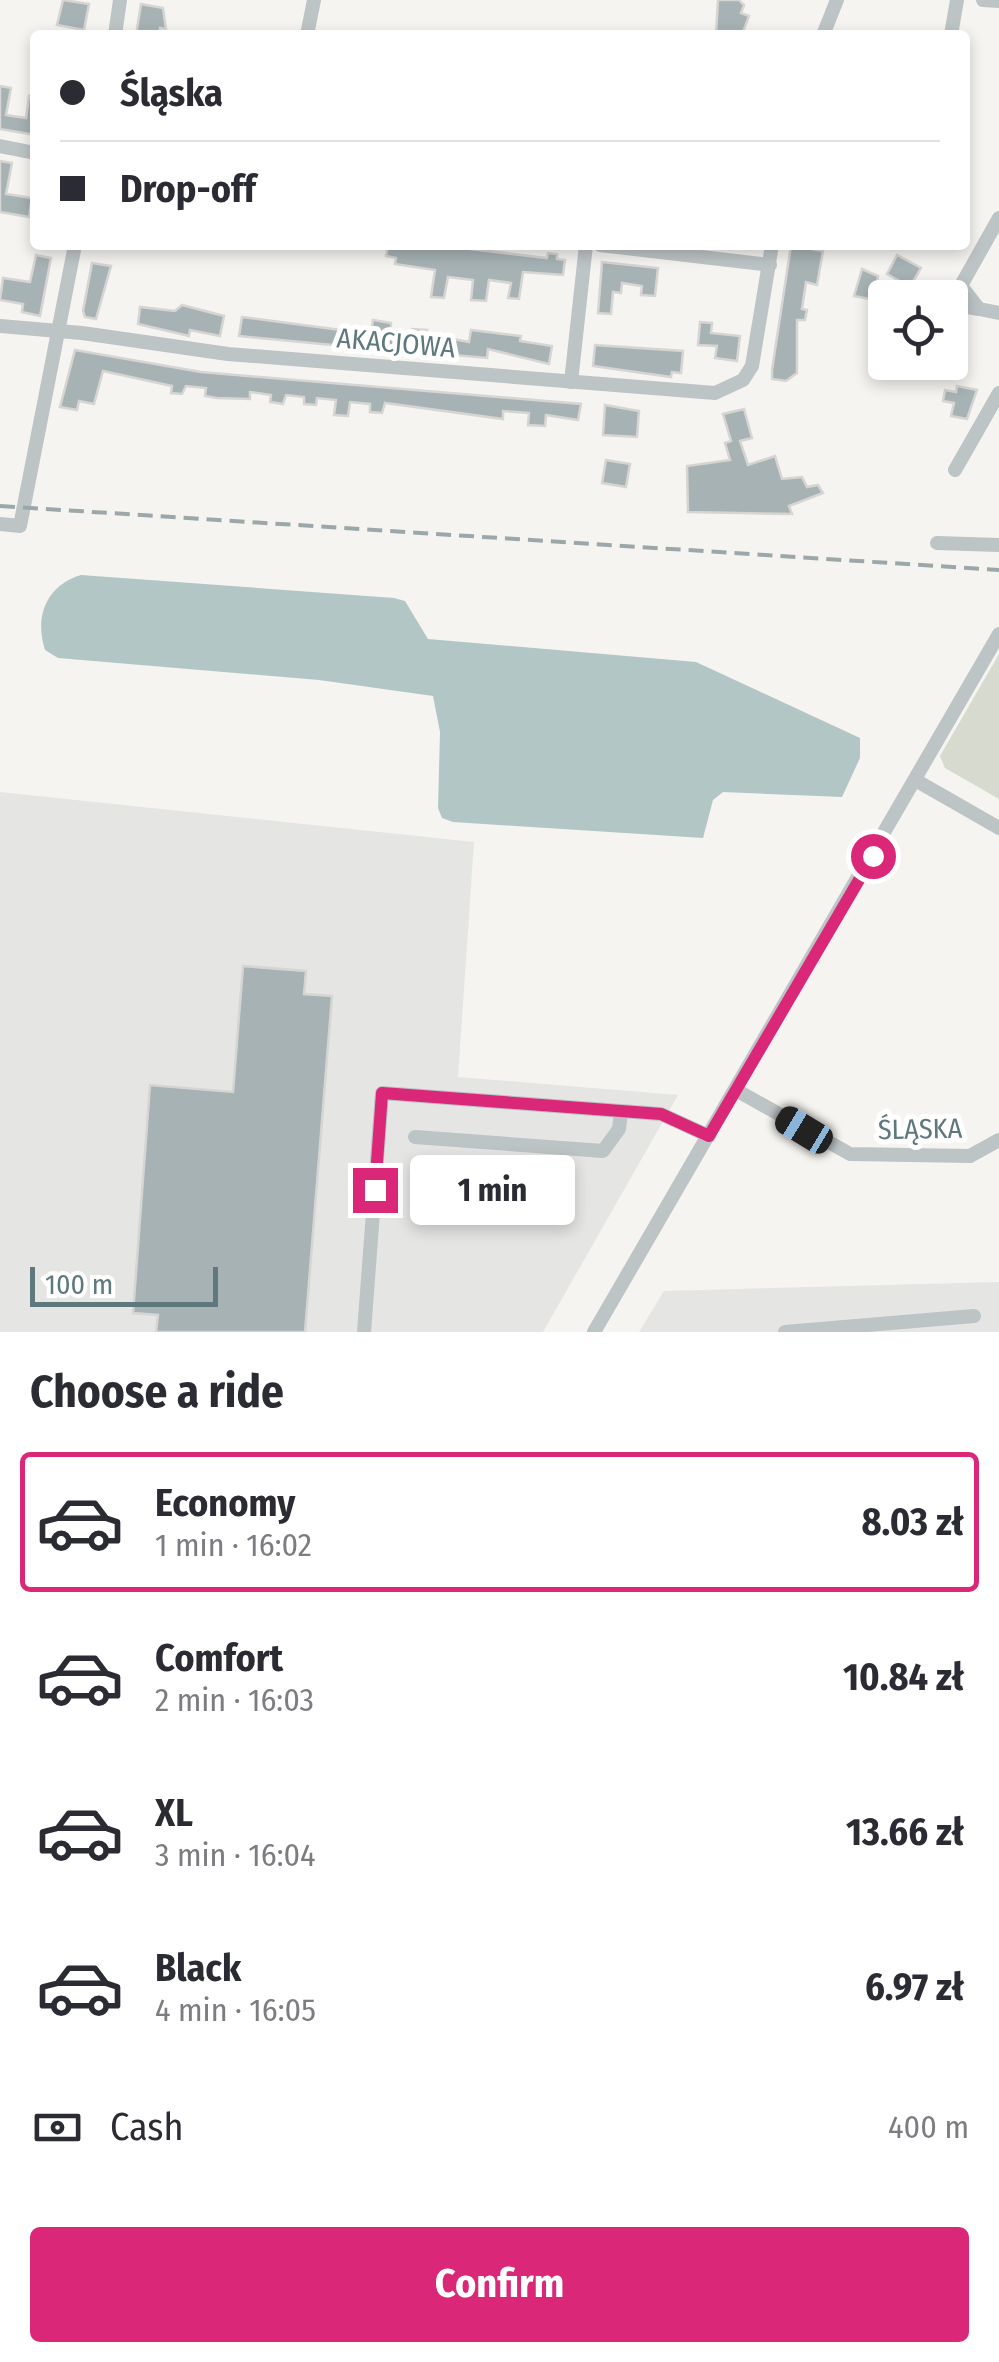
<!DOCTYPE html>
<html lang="en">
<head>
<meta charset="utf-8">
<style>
  :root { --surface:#fff; --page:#f7f7f7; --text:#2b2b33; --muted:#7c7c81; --line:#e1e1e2; --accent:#db2777 }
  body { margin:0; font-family:"Fira Sans Condensed",sans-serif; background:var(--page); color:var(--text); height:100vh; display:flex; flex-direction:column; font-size:38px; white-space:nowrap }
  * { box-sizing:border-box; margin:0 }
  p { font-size:32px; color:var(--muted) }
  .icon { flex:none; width:55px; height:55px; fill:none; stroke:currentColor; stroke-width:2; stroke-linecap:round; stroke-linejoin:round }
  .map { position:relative; height:1332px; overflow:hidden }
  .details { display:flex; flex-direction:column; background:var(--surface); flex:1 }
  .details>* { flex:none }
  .top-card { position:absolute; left:30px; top:30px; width:940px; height:220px; border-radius:10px; box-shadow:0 5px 15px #0003; display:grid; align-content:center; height:220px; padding:0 30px; background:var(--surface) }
  .fabs { position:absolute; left:868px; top:280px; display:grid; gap:20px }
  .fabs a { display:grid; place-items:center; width:100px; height:100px; border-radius:10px; background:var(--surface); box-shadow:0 5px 15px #0003; font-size:50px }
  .scale { position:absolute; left:30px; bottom:25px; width:188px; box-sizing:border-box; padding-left:10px; border:5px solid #5e787d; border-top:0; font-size:28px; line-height:35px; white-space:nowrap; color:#5e787d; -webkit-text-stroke:8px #fff; paint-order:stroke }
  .end { position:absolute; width:45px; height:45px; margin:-22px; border:12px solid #db2777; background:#fff; box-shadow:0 0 0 5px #fff }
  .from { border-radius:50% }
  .bubble { position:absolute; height:70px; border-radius:10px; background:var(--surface); box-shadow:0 5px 15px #0003; font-size:32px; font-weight:700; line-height:70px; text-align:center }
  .car { position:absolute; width:30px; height:60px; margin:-30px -15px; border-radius:12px; box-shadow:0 0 8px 2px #0007; background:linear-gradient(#222 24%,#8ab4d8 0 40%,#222 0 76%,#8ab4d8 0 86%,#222 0) }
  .top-card b { display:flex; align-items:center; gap:35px; height:95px; font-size:38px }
  .top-card b+b { border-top:2px solid var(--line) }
  .top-card i { width:25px; height:25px; background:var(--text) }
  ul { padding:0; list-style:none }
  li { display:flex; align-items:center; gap:30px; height:140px; margin:0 20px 15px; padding:0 10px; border:5px solid transparent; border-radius:10px }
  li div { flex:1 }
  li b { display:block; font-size:38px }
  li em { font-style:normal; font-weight:700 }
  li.selected { border-color:var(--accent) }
  li>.icon { width:90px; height:90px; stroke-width:1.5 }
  h2 { padding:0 30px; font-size:45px; line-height:120px }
  .pay { display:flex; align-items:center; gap:25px; height:110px; padding:0 30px; font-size:38px }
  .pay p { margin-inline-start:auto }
  .cta { display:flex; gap:20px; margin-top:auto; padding:20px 30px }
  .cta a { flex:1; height:115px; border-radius:10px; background:var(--accent); color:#fff; font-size:40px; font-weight:700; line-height:115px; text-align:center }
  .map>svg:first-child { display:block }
  .built { fill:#e5e5e4 }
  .green { fill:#d6dacf }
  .water { fill:#b3c6c6 }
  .building { fill:#a6b2b4; stroke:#d6d5d3; stroke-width:2.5 }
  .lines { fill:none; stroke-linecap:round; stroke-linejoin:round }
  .minor { stroke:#bdc4c6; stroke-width:14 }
  .rail { stroke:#9ca7aa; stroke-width:4; stroke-dasharray:15 8; stroke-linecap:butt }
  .route { stroke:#db2777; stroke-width:12 }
  .labels { text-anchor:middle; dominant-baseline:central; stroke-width:10; stroke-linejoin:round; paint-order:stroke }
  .street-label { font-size:28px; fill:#5e787d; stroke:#fff }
</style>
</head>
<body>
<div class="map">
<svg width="999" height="1332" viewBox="0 0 999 1332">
  <rect width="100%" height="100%" fill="#f5f4f0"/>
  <g class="built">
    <polygon points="0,792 474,842 458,1077 678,1095 543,1332 0,1332"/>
    <polygon points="999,1282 999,1332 639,1332 664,1291"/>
  </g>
  <polygon class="green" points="999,654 999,799 945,768 940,756"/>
  <path class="water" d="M81,575L394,598L405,601L428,639L696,662L860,738V758L842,797L723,792L713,800L703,838L453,822L442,818L438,808L440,732L433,696L319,680L58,658L45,650C34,616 47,585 81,575Z"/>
  <g class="building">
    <polygon points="63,0 89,4 84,30 57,25"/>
    <polygon points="718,0 739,0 744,5 741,13 749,16 742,35 716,33"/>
    <polygon points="141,4 163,8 166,29 160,28 159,35 136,35"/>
    <polygon points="0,86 11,88 6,115 26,118 29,96 35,97 35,135 0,129"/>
    <polygon points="0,161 12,163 6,194 32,198 29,217 0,212"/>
    <polygon points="388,245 437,245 547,258 548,253 557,254 557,259 565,260 563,275 523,272 519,299 508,298 511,283 489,280 486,301 471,300 473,280 448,277 444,298 431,297 435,270 395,264 396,258 386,256"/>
    <polygon points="791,245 823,251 817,285 806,282 802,309 807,310 805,320 797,320 797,373 786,381 772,379 772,370"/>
    <polygon points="36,255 51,258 40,316 22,312 23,304 0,300 3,278 30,282"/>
    <polygon points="897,255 921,268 910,287 887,274"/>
    <polygon points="602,262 658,268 655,296 641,295 642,286 622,283 621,293 613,292 611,314 598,313"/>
    <polygon points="92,263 111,266 96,319 85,317 83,311"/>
    <polygon points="862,269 878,276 875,300 854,296"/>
    <polygon points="182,305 224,316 220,336 190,330 189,336 138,324 140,307 175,311"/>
    <polygon points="242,317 371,334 373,320 391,323 391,331 412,334 412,329 427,330 426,334 469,342 471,330 521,336 520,341 552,346 549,364 488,349 487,358 322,344 239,336"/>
    <polygon points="700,322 712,323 711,333 740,336 737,361 715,358 717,346 698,345"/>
    <polygon points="595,345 683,351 681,373 672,372 671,377 593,366"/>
    <polygon points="75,350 201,372 581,404 578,420 546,415 545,426 528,425 529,413 503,411 503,419 385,403 382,413 370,412 370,404 350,402 348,416 334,415 336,400 317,398 316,405 304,404 304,397 286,395 283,404 270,402 271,395 250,392 250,399 217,398 205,396 206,388 186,386 182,394 171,393 172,386 103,371 94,404 79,401 77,410 60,407"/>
    <polygon points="957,386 977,390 967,419 951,416 954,403 943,401 945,390 956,392"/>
    <polygon points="605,405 639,411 637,437 603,435"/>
    <polygon points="744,409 752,438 740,441 748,465 775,456 782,479 802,477 807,487 818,485 823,493 789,506 792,514 688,512 687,466 730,460 725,443 731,441 723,414"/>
    <polygon points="606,460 630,464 626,487 602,483"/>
    <polygon points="243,966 306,971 304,994 332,996 305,1332 156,1332 158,1315 133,1313 150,1085 233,1092"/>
  </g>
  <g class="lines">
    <g class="minor">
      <polyline points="983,0 999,1"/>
      <polyline points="115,35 120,0"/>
      <polyline points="307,35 314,0"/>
      <polyline points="823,35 837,0"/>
      <polyline points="951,35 957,0"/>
      <polyline points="0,146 35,153"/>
      <polyline points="600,245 770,265"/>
      <polyline points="950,304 979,309 961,286"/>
      <polyline points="950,305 999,218"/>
      <polyline points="979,309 999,313"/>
      <polyline points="0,326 82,333 228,354 715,393 743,380 752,366 772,245"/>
      <polyline points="571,382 586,245"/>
      <polyline points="955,470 999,393"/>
      <polyline points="0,524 20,526 75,245"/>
      <polyline points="937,543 999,545"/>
      <polyline points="917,781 999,828"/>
      <polyline points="736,1090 850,1154 970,1156 999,1140"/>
      <polyline points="415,1137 603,1151 619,1129 621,1111"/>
      <polyline points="364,1332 382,1093 661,1114 709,1136"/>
      <polyline points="594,1332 999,634"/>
      <polyline points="785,1332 974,1316"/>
    </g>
    <polyline class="rail" points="0,506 999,570"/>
  </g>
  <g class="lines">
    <polyline class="route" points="375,1190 382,1093 661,1114 709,1136 873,856"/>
  </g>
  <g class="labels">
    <g class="street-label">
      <text transform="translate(396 343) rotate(5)">AKACJOWA</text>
      <text transform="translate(920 1129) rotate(-1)">ŚLĄSKA</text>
    </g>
  </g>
</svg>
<div class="fabs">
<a><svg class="icon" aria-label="locate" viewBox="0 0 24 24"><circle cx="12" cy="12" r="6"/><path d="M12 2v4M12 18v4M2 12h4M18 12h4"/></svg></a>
</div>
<div class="scale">100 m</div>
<i class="end from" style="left:873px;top:856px"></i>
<i class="end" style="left:375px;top:1190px"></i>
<div class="bubble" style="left:410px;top:1155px;width:165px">1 min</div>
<i class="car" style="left:804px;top:1130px;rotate:301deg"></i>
<div class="top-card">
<b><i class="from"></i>Śląska</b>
<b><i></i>Drop-off</b>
</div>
</div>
<section class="details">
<h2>Choose a ride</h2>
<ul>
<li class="selected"><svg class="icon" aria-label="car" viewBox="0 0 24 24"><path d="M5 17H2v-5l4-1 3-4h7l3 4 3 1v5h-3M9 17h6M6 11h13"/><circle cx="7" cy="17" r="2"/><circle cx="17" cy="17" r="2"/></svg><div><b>Economy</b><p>1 min · 16:02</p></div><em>8.03 zł</em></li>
<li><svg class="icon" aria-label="car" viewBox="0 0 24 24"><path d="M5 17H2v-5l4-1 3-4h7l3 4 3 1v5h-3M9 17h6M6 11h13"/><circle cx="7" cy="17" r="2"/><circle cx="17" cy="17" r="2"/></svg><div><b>Comfort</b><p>2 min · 16:03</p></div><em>10.84 zł</em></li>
<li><svg class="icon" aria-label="car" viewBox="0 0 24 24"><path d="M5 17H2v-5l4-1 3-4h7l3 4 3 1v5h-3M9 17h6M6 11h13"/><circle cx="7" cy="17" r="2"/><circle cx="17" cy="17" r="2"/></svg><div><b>XL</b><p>3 min · 16:04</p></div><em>13.66 zł</em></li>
<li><svg class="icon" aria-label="car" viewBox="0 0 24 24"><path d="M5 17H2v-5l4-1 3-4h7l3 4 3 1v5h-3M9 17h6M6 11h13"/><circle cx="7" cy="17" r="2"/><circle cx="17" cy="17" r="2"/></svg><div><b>Black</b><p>4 min · 16:05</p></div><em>6.97 zł</em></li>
</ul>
<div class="pay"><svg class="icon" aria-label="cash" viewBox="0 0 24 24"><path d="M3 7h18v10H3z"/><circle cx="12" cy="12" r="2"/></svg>Cash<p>400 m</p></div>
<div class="cta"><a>Confirm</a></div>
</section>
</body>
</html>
